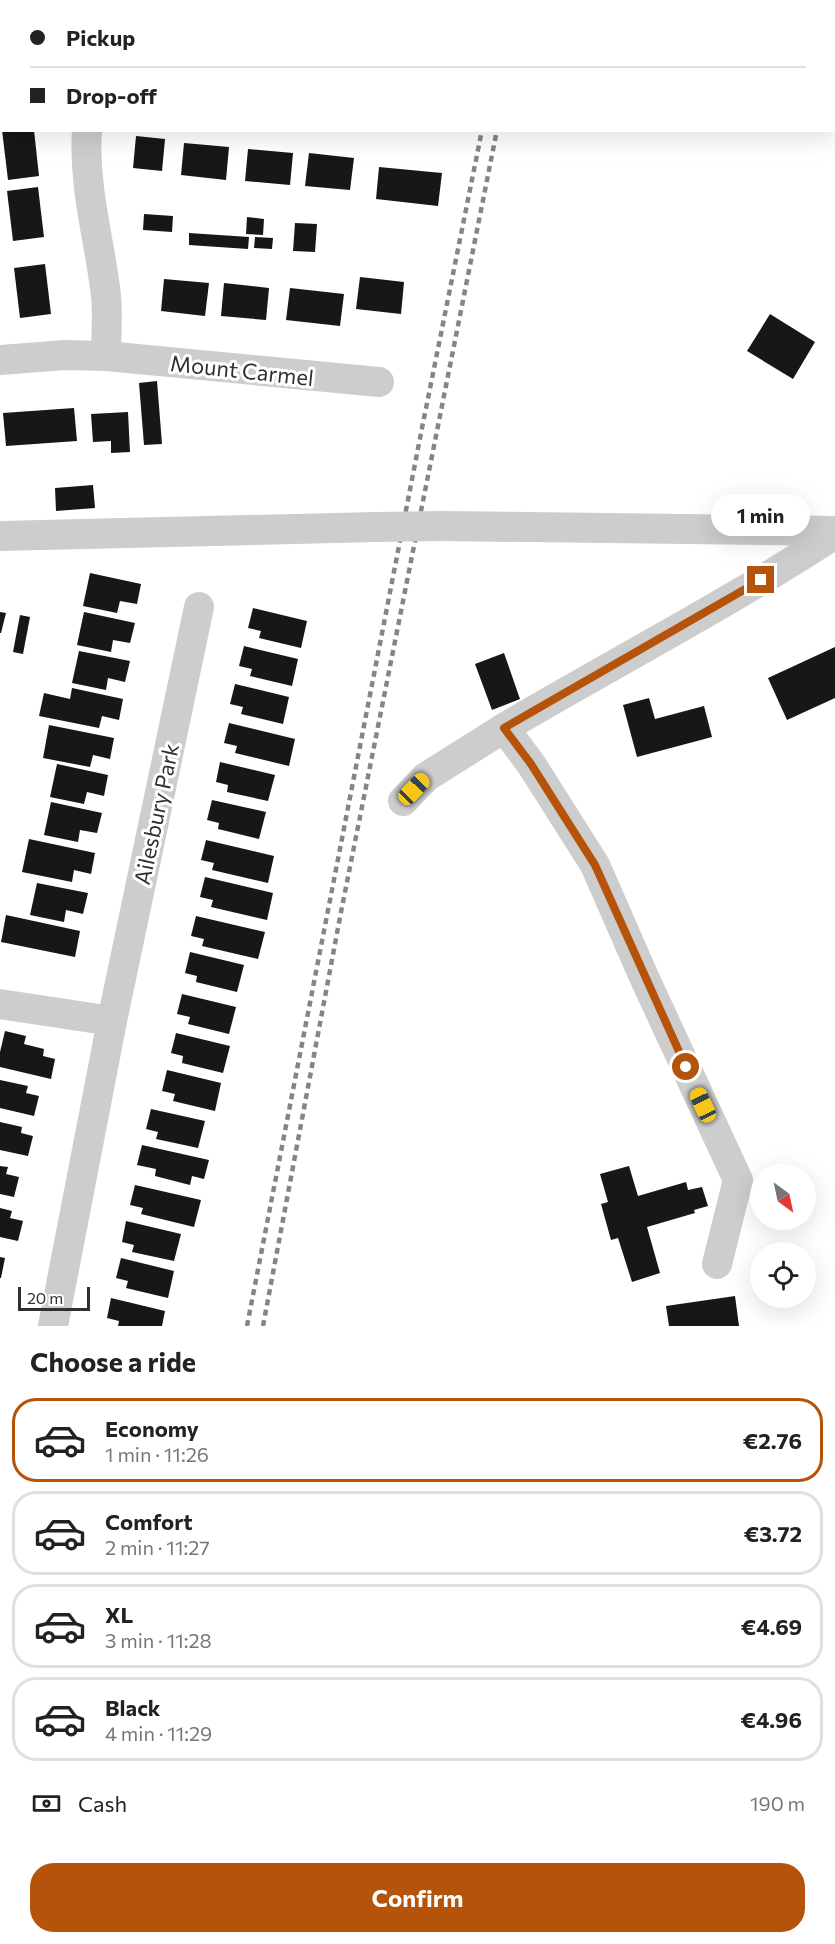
<!DOCTYPE html>
<html lang="en">
<head>
<meta charset="utf-8">
<style>
  :root { --surface:#fff; --page:#f2f2f2; --text:#222; --muted:#767676; --line:#e0e0e0; --accent:#b45309 }
  body { margin:0; font-family:Commissioner,sans-serif; background:var(--page); color:var(--text); height:100vh; display:flex; flex-direction:column; font-size:22px; white-space:nowrap }
  * { box-sizing:border-box; margin:0 }
  p { font-size:20px; color:var(--muted) }
  .icon { flex:none; width:33px; height:33px; fill:none; stroke:currentColor; stroke-width:2; stroke-linecap:round; stroke-linejoin:round }
  .map { position:relative; height:1326px; overflow:hidden }
  .details { display:flex; flex-direction:column; background:var(--surface); flex:1 }
  .details>* { flex:none }
  .banner { position:absolute; left:0px; top:0px; width:836px; height:132px; box-shadow:0 6px 24px #0002; display:grid; align-content:center; height:132px; padding:0 30px; background:var(--surface) }
  .needle { width:39px; rotate:147deg }
  .fabs { position:absolute; left:750px; top:1164px; display:grid; gap:12px }
  .fabs a { display:grid; place-items:center; width:66px; height:66px; border-radius:50%; background:var(--surface); box-shadow:0 6px 24px #0002; font-size:30px }
  .scale { position:absolute; left:18px; bottom:15px; width:72px; box-sizing:border-box; padding-left:6px; border:3px solid #303030; border-top:0; font-size:16px; line-height:21px; white-space:nowrap; color:#303030; -webkit-text-stroke:4px #fff; paint-order:stroke }
  .end { position:absolute; width:27px; height:27px; margin:-14px; border:8px solid #b45309; background:#fff; box-shadow:0 0 0 3px #fff }
  .from { border-radius:50% }
  .bubble { position:absolute; height:42px; border-radius:21px; background:var(--surface); box-shadow:0 6px 24px #0002; font-size:20px; font-weight:700; line-height:42px; text-align:center }
  .car { position:absolute; width:18px; height:36px; margin:-18px -9px; border-radius:8px; box-shadow:0 0 4px 2px #0007; background:linear-gradient(#f5c518 24%,#345 0 40%,#f5c518 0 76%,#345 0 86%,#f5c518 0) }
  .banner b { display:flex; align-items:center; gap:21px; height:57px; font-size:22px }
  .banner b+b { border-top:2px solid var(--line) }
  .banner i { width:15px; height:15px; background:var(--text) }
  ul { padding:0; list-style:none }
  li { display:flex; align-items:center; gap:18px; height:84px; margin:0 12px 9px; padding:0 18px; border:3px solid var(--line); border-radius:24px }
  li div { flex:1 }
  li b { display:block; font-size:22px }
  li em { font-style:normal; font-weight:700 }
  li.current { border-color:var(--accent) }
  li>.icon { width:54px; height:54px; stroke-width:1.5 }
  h2 { padding:0 30px; font-size:27px; line-height:72px }
  .pay { display:flex; align-items:center; gap:15px; height:66px; padding:0 30px; font-size:22px }
  .pay p { margin-inline-start:auto }
  .cta { display:flex; gap:12px; margin-top:auto; padding:12px 30px }
  .cta a { flex:1; height:69px; border-radius:24px; background:var(--accent); color:#fff; font-size:24px; font-weight:700; line-height:69px; text-align:center }
  .map>svg:first-child { display:block }
  .building { fill:#171717 }
  .lines { fill:none; stroke-linecap:round; stroke-linejoin:round }
  .minor { stroke:#cdcdcd; stroke-width:30 }
  .rail { stroke:#858585; stroke-width:4.5; stroke-dasharray:6 4.5; stroke-linecap:butt }
  .minor-bridge { stroke:#cdcdcd; stroke-width:30 }
  .route { stroke:#b45309; stroke-width:8 }
  .labels { text-anchor:middle; dominant-baseline:central; stroke-width:6; stroke-linejoin:round; paint-order:stroke }
  .street-label { font-size:22px; fill:#303030; stroke:#fff }
</style>
</head>
<body>
<div class="map">
<svg width="835" height="1326" viewBox="0 0 835 1326">
  <rect width="100%" height="100%" fill="#fff"/>
  <g class="building">
    <polygon points="2,130 34,130 39,176 8,180"/>
    <polygon points="136,136 165,139 162,171 133,168"/>
    <polygon points="184,143 229,147 226,180 181,175"/>
    <polygon points="248,149 293,153 290,185 245,181"/>
    <polygon points="309,153 354,158 350,190 305,186"/>
    <polygon points="379,167 442,173 438,206 376,199"/>
    <polygon points="38,187 44,237 13,241 7,191"/>
    <polygon points="144,214 173,216 172,232 143,230"/>
    <polygon points="247,217 264,219 263,235 246,234"/>
    <polygon points="295,223 317,224 315,252 293,251"/>
    <polygon points="189,233 249,237 248,249 189,245"/>
    <polygon points="255,237 273,238 272,249 254,248"/>
    <polygon points="45,264 51,314 20,318 14,268"/>
    <polygon points="360,277 404,282 401,314 356,309"/>
    <polygon points="164,279 209,283 205,316 161,311"/>
    <polygon points="224,283 269,288 266,320 221,316"/>
    <polygon points="290,288 344,294 340,326 286,320"/>
    <polygon points="770,314 815,342 793,379 747,351"/>
    <polygon points="157,381 162,444 144,445 139,383"/>
    <polygon points="74,408 77,441 6,446 3,413"/>
    <polygon points="128,412 130,452 111,453 111,441 93,442 91,414"/>
    <polygon points="93,485 95,508 56,511 55,488"/>
    <polygon points="90,573 141,584 137,604 120,601 117,613 83,606"/>
    <polygon points="253,608 307,621 301,648 259,638 261,631 248,628"/>
    <polygon points="0,612 6,613 1,633 0,633"/>
    <polygon points="84,612 135,623 130,643 113,640 111,652 77,645"/>
    <polygon points="20,615 30,617 23,654 13,652"/>
    <polygon points="244,646 298,659 292,686 250,676 252,669 239,666"/>
    <polygon points="835,647 835,698 787,720 768,678"/>
    <polygon points="79,651 130,661 125,682 108,678 106,690 72,683"/>
    <polygon points="504,653 520,699 492,710 475,664"/>
    <polygon points="235,684 289,697 283,724 241,714 243,707 230,704"/>
    <polygon points="72,688 123,699 119,720 102,716 99,728 39,716 44,693 70,699"/>
    <polygon points="649,698 655,719 704,706 712,737 637,757 623,705"/>
    <polygon points="229,723 295,739 289,766 235,753 237,746 224,743"/>
    <polygon points="49,725 114,738 110,759 93,755 90,767 43,758"/>
    <polygon points="220,762 275,775 268,801 227,792 228,785 216,782"/>
    <polygon points="57,764 108,775 104,796 87,792 84,804 50,797"/>
    <polygon points="212,800 266,812 259,839 218,829 219,823 207,820"/>
    <polygon points="51,802 102,813 97,833 80,830 78,842 44,835"/>
    <polygon points="29,839 95,853 91,874 74,870 72,882 22,872"/>
    <polygon points="206,840 274,856 268,883 212,870 214,863 201,860"/>
    <polygon points="205,877 273,893 267,920 211,907 213,900 200,897"/>
    <polygon points="37,883 88,893 83,914 66,910 64,922 30,915"/>
    <polygon points="6,915 80,931 75,957 1,942"/>
    <polygon points="196,916 265,932 258,959 202,946 204,939 191,936"/>
    <polygon points="190,952 244,965 237,992 196,982 197,976 185,973"/>
    <polygon points="182,994 236,1007 229,1034 188,1024 190,1017 177,1014"/>
    <polygon points="5,1031 26,1036 24,1044 44,1049 43,1056 55,1059 51,1079 0,1067 0,1052"/>
    <polygon points="176,1033 230,1046 223,1073 182,1063 183,1056 171,1053"/>
    <polygon points="167,1070 221,1083 215,1111 173,1101 175,1094 162,1091"/>
    <polygon points="0,1080 28,1086 26,1093 39,1096 34,1116 0,1108"/>
    <polygon points="151,1109 205,1121 198,1148 156,1139 158,1132 146,1129"/>
    <polygon points="0,1122 22,1127 21,1133 33,1136 28,1156 0,1150"/>
    <polygon points="142,1145 209,1160 204,1179 192,1176 190,1185 155,1176 156,1169 137,1165"/>
    <polygon points="0,1166 8,1167 6,1174 19,1177 14,1197 0,1194"/>
    <polygon points="629,1166 638,1196 686,1182 688,1190 702,1187 708,1206 694,1210 695,1213 647,1227 660,1273 632,1282 618,1238 611,1240 601,1204 608,1202 600,1174"/>
    <polygon points="135,1185 201,1200 194,1227 141,1214 143,1208 130,1205"/>
    <polygon points="0,1208 12,1211 10,1218 23,1221 18,1241 0,1237"/>
    <polygon points="126,1221 181,1234 174,1261 132,1252 134,1245 122,1242"/>
    <polygon points="0,1257 5,1258 1,1278 0,1278"/>
    <polygon points="121,1258 174,1271 168,1298 126,1288 128,1281 116,1278"/>
    <polygon points="735,1296 739,1326 669,1326 666,1306"/>
    <polygon points="111,1298 165,1311 162,1326 118,1326 119,1321 107,1318"/>
  </g>
  <g class="lines">
    <g class="minor">
      <polyline points="78,0 78,2"/>
      <path d="M87,130C83,187 100,241 106,296C108,316 106,337 106,356"/>
      <polyline points="0,360 65,355 106,356 379,382"/>
      <polyline points="441,526 835,531"/>
      <polyline points="0,536 376,527"/>
      <path d="M504,728C614,663 728,604 835,534"/>
      <polyline points="403,801 426,777 504,728 531,764 595,865 644,977 738,1180 717,1264"/>
      <polyline points="0,1004 112,1021"/>
      <polyline points="53,1326 112,1021 199,607"/>
    </g>
    <g class="rail">
      <polyline points="508,2 508,0"/>
      <polyline points="522,2 523,0"/>
      <polyline points="247,1326 422,428 482,130"/>
      <polyline points="263,1326 341,912 497,130"/>
    </g>
    <polyline class="minor-bridge" points="376,527 441,526"/>
  </g>
  <g class="lines">
    <polyline class="route" points="686,1067 595,865 531,764 504,728 761,580"/>
  </g>
  <g class="labels">
    <g class="street-label">
      <text transform="translate(242 370) rotate(6)">Mount Carmel</text>
      <text transform="translate(156 814) rotate(-78)">Ailesbury Park</text>
    </g>
  </g>
</svg>
<div class="fabs">
<a><svg class="needle" viewBox="-14 -14 28 28"><path d="M0-13l5 13h-10z" fill="#e53935"/><path d="M0 13l5-13h-10z" fill="#767676"/></svg></a>
<a><svg class="icon" aria-label="locate" viewBox="0 0 24 24"><circle cx="12" cy="12" r="6"/><path d="M12 2v4M12 18v4M2 12h4M18 12h4"/></svg></a>
</div>
<div class="scale">20 m</div>
<i class="end from" style="left:686px;top:1067px"></i>
<i class="end" style="left:761px;top:580px"></i>
<div class="bubble" style="left:711px;top:494px;width:99px">1 min</div>
<i class="car" style="left:414px;top:789px;rotate:44deg"></i>
<i class="car" style="left:703px;top:1105px;rotate:335deg"></i>
<div class="banner">
<b><i class="from"></i>Pickup</b>
<b><i></i>Drop-off</b>
</div>
</div>
<section class="details">
<h2>Choose a ride</h2>
<ul>
<li class="current"><svg class="icon" aria-label="car" viewBox="0 0 24 24"><path d="M5 17H2v-5l4-1 3-4h7l3 4 3 1v5h-3M9 17h6M6 11h13"/><circle cx="7" cy="17" r="2"/><circle cx="17" cy="17" r="2"/></svg><div><b>Economy</b><p>1 min · 11:26</p></div><em>€2.76</em></li>
<li><svg class="icon" aria-label="car" viewBox="0 0 24 24"><path d="M5 17H2v-5l4-1 3-4h7l3 4 3 1v5h-3M9 17h6M6 11h13"/><circle cx="7" cy="17" r="2"/><circle cx="17" cy="17" r="2"/></svg><div><b>Comfort</b><p>2 min · 11:27</p></div><em>€3.72</em></li>
<li><svg class="icon" aria-label="car" viewBox="0 0 24 24"><path d="M5 17H2v-5l4-1 3-4h7l3 4 3 1v5h-3M9 17h6M6 11h13"/><circle cx="7" cy="17" r="2"/><circle cx="17" cy="17" r="2"/></svg><div><b>XL</b><p>3 min · 11:28</p></div><em>€4.69</em></li>
<li><svg class="icon" aria-label="car" viewBox="0 0 24 24"><path d="M5 17H2v-5l4-1 3-4h7l3 4 3 1v5h-3M9 17h6M6 11h13"/><circle cx="7" cy="17" r="2"/><circle cx="17" cy="17" r="2"/></svg><div><b>Black</b><p>4 min · 11:29</p></div><em>€4.96</em></li>
</ul>
<div class="pay"><svg class="icon" aria-label="cash" viewBox="0 0 24 24"><path d="M3 7h18v10H3z"/><circle cx="12" cy="12" r="2"/></svg>Cash<p>190 m</p></div>
<div class="cta"><a>Confirm</a></div>
</section>
</body>
</html>
